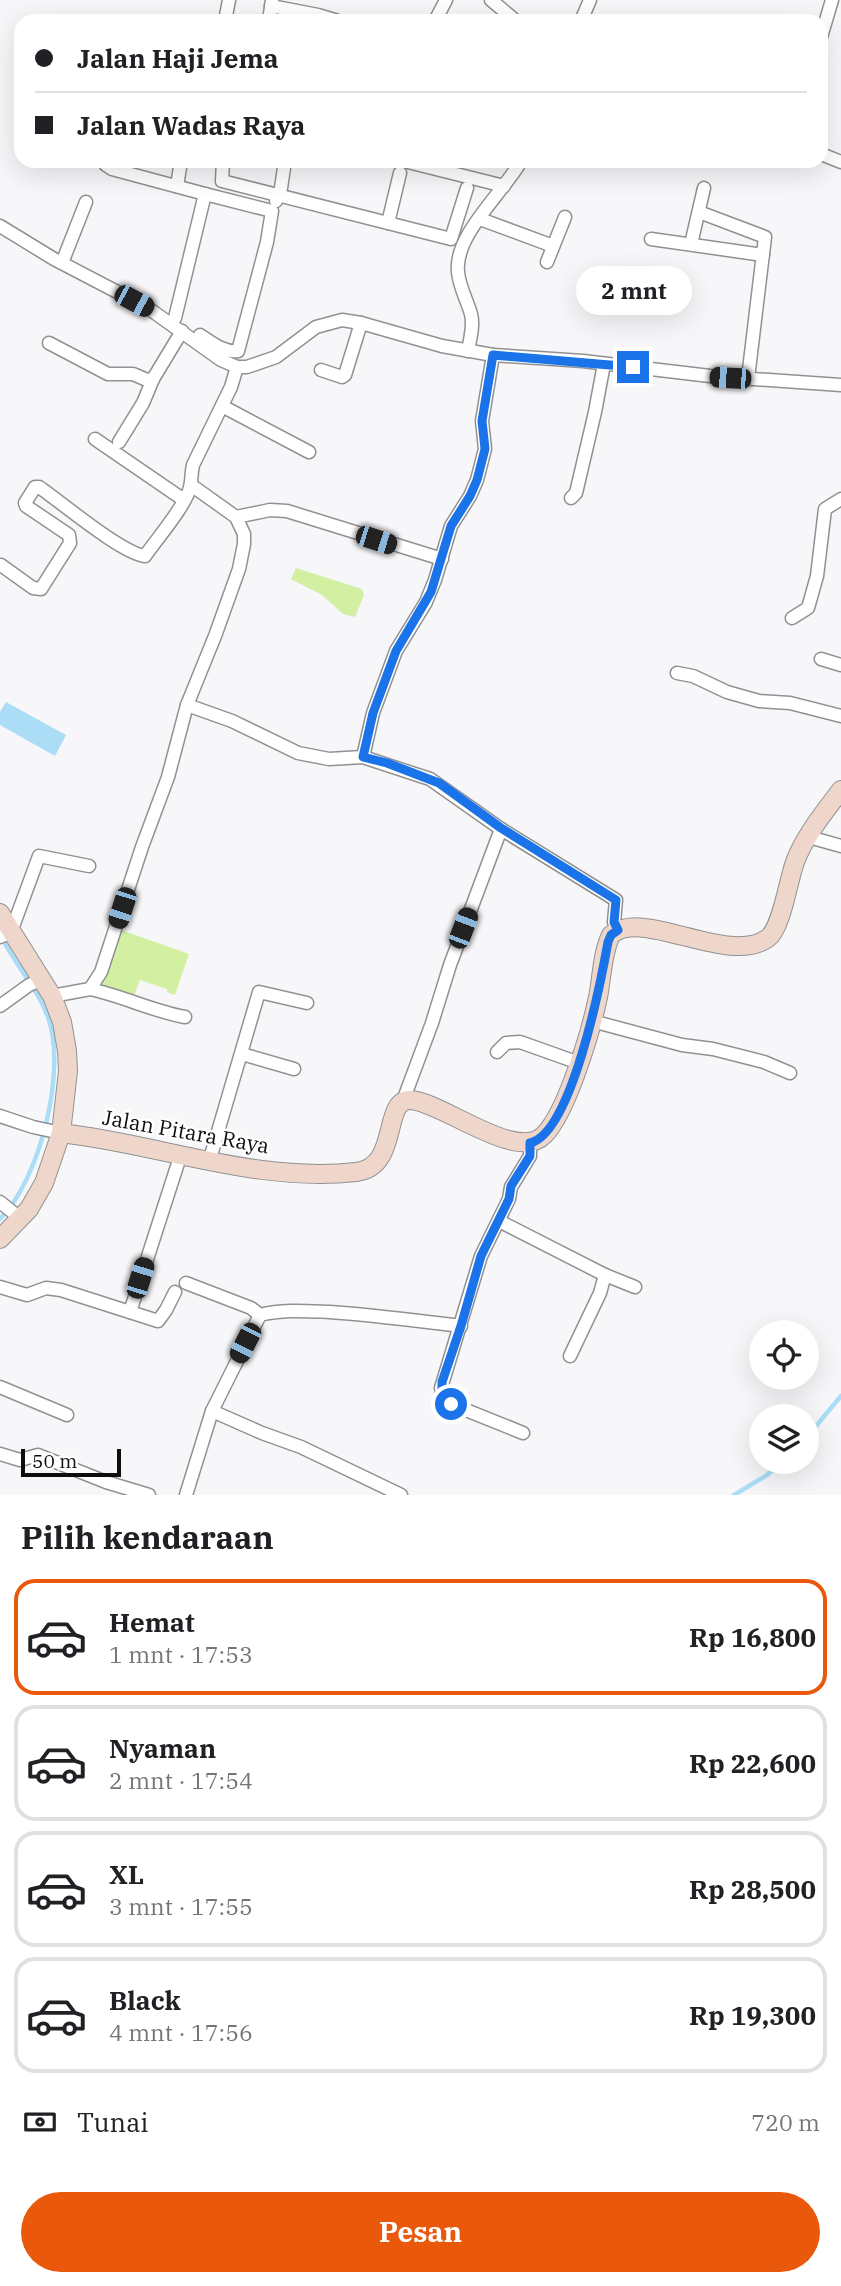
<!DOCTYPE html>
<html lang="id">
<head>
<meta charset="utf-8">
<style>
  :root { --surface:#fff; --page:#f6f6f6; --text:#202124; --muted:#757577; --line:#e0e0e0; --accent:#ea580c }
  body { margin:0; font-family:"IBM Plex Serif",serif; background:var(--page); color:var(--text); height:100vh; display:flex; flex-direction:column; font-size:26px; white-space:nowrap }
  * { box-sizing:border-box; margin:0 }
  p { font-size:23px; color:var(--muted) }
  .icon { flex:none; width:38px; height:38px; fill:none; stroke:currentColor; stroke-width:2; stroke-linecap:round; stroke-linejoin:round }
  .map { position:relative; height:1495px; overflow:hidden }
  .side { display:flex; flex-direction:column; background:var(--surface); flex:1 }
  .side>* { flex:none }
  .top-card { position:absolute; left:14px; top:14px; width:814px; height:154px; border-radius:21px; box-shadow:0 7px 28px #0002; display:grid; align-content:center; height:154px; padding:0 21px; background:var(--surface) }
  .tools { position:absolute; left:749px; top:1320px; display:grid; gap:14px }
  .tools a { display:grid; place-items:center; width:70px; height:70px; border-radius:50%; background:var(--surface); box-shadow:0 7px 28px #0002; font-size:35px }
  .scale { position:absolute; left:21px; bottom:18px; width:100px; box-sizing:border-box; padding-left:7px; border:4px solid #0e0e0f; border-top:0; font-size:19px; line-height:24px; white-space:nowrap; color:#0e0e0f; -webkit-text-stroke:5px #fff; paint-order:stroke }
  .end { position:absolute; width:32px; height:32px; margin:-16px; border:9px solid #1a73e8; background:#fff; box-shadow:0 0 0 4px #fff }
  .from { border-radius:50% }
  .bubble { position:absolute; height:49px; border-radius:24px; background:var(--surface); box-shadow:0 7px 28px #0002; font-size:23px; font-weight:700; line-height:49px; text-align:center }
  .car { position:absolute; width:21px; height:42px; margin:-21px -10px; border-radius:9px; box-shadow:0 0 5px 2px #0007; background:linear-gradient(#222 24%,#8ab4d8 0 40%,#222 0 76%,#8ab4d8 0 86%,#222 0) }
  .top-card b { display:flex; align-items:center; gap:24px; height:66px; font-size:26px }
  .top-card b+b { border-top:2px solid var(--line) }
  .top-card i { width:18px; height:18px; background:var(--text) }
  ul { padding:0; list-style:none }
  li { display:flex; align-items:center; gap:21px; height:116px; margin:0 14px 10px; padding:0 7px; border:4px solid var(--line); border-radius:21px }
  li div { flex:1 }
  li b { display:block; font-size:26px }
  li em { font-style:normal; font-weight:700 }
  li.current { border-color:var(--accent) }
  li>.icon { width:63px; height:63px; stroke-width:1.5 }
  h2 { padding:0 21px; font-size:32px; line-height:84px }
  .pay { display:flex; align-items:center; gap:18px; height:77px; padding:0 21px; font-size:26px }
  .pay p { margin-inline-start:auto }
  .cta { display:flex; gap:14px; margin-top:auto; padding:14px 21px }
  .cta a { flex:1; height:80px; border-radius:42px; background:var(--accent); color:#fff; font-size:28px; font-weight:700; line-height:80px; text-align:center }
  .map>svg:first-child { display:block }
  .green { fill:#d2efa2 }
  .water { fill:#acddf7 }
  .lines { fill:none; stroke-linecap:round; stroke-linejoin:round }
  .stream { stroke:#acddf7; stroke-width:4.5 }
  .street-casing { stroke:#919194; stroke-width:15 }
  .secondary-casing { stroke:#919194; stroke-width:20 }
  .street { stroke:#fff; stroke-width:12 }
  .secondary { stroke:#eed7ca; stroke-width:18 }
  .route { stroke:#1a73e8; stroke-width:9 }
  .labels { text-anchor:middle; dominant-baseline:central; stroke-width:5; stroke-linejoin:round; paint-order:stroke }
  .street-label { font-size:21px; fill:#0e0e0f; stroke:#fff }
</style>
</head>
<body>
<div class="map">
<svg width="841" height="1495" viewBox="0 0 841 1495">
  <rect width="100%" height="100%" fill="#f7f7fa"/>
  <g class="green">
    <polygon points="296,568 362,589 364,595 355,617 343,614 322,595 291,579"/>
    <polygon points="121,930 189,954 175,995 167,992 167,989 140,980 134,996 102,985"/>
  </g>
  <polygon class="water" points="6,702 66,735 55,756 0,725 0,712"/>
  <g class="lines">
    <g class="stream">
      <path d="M0,1219C40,1179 67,1071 48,1017C37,987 16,966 2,938"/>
      <polyline points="807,1437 841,1396"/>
      <polyline points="734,1495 767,1475 783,1461"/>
    </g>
    <defs>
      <g id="street">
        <polyline points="491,0 516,21"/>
        <polyline points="271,6 318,15 338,21"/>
        <polyline points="225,21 229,0"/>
        <polyline points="269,21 272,0"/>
        <polyline points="435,21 446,0"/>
        <polyline points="581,21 590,0"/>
        <polyline points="821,37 832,0"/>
        <polyline points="821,154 841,162"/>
        <polyline points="107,161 106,165 112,169 205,194 175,318"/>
        <polyline points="223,161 222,181 451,239 467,188"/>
        <polyline points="404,161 504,186"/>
        <polyline points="177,186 181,161"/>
        <polyline points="276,201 281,188 285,161"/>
        <polyline points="699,212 765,237 748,378"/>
        <polyline points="480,219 553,246"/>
        <polyline points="388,223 400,173"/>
        <polyline points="0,226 54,259 148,308 221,360 237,367 247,367 276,357 316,327 342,320 361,323 442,346 493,355 583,361 710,376 841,385"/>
        <polyline points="651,239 763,255"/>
        <polyline points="691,244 704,188"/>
        <polyline points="547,262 565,217"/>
        <polyline points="62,263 86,202"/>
        <path d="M200,335C211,342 224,353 238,351L267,242L272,211L205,194"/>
        <polyline points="49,343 108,374 133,374 147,380 153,379 182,331"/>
        <path d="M468,351C470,339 474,326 471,314C467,300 459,286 458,272C454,235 503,193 521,161"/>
        <polyline points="321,370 342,377 345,375 361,323"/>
        <polyline points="222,406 309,452"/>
        <polyline points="95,439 184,500"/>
        <polyline points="119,442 143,403 153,379"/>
        <polyline points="571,498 576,493 595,412 604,364"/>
        <polyline points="236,517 270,510 287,511 442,559"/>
        <path d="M1,565L33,588L41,589L70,543L69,535L26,506L25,503L35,487H39C61,502 121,553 145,556C156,540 187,504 190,487C192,480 191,473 193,465L231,387L237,367"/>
        <polyline points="792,618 808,608 817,576 825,509 841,499"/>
        <polyline points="821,659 841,665"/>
        <polyline points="677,673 693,676 727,692 759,701 790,703 841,716"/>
        <polyline points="187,705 232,721 298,753 329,759 363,757 430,779 501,829 616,900 614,922 618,930"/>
        <polyline points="363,757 373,713 396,651 426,602 435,580 451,526 470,496 477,480 485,449 482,421 493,355"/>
        <polyline points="809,837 841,846"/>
        <polyline points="0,937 11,932 39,856 89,866"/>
        <path d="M90,989C123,996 152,1011 185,1017"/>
        <polyline points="52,996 90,989 101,972 142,847 168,777 187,705 215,636 239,569 244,544 244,534 236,517 191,485"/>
        <polyline points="0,1006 29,985 43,979"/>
        <polyline points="592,1021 682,1045 713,1049 764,1062 790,1073"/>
        <polyline points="497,1052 506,1043 520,1042 579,1063"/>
        <polyline points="242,1054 294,1069"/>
        <polyline points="403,1101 432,1023 450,965 501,829"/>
        <polyline points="0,1116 33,1127 61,1133"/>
        <polyline points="209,1162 259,992 307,1003"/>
        <polyline points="0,1202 20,1218"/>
        <polyline points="499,1221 605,1275 635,1287"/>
        <polyline points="186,1283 251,1308 260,1315"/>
        <polyline points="0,1287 27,1295 46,1288 61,1290 158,1321 166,1310 175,1292"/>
        <polyline points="130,1312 180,1157"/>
        <polyline points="570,1356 600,1293 605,1275"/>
        <polyline points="0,1387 67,1415"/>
        <polyline points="212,1411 262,1433 301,1447 401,1495"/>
        <polyline points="523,1433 451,1404 445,1400 441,1388 481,1256 509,1199 511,1187 530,1156 530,1143"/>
        <polyline points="0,1454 20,1460 38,1455 106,1482 149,1495"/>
        <path d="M186,1495L212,1411L260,1315C283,1309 306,1311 330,1312C374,1315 418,1321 461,1326"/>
      </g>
      <g id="secondary">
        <polyline points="0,913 52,996 62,1022 67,1051 68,1071 61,1133 44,1183 29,1209 0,1239"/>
        <path d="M61,1133C159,1144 255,1183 356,1172C401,1167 381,1098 411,1100C442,1102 517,1163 544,1135C567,1112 591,1031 598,997C602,978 602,953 611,935C643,907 728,967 768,938C782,927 788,881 795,862C804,837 825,811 841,790"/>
      </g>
    </defs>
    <use href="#street" class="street-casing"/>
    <use href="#secondary" class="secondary-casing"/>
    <use href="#street" class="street"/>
    <use href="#secondary" class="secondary"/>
  </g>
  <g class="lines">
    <path class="route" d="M451,1404L442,1394V1382L461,1326L481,1256L509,1199L511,1186L530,1156V1143C572,1133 601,981 608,942L611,935L618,930L614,922L616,900L501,828L439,783L387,763L363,757L373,713L396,651L431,592L451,526L470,496L477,480L485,449L482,421L493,355L633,367"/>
  </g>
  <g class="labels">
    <g class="street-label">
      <text transform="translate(186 1131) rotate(10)">Jalan Pitara Raya</text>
    </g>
  </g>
</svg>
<div class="tools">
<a><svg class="icon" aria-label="locate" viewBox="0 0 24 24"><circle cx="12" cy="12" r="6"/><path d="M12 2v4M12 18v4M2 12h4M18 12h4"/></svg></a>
<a><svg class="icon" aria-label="layers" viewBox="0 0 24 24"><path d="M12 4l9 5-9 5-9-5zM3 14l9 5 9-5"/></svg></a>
</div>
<div class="scale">50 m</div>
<i class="end from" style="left:451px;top:1404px"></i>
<i class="end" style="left:633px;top:367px"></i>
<div class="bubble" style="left:576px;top:266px;width:116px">2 mnt</div>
<i class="car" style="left:134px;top:301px;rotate:118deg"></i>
<i class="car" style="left:730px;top:378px;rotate:273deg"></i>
<i class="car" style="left:376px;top:540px;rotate:108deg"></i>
<i class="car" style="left:122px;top:908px;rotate:198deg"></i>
<i class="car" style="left:463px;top:928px;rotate:21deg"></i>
<i class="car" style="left:140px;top:1278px;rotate:17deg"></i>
<i class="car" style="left:245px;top:1343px;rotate:207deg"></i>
<div class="top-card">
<b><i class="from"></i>Jalan Haji Jema</b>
<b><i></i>Jalan Wadas Raya</b>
</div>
</div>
<section class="side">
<h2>Pilih kendaraan</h2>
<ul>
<li class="current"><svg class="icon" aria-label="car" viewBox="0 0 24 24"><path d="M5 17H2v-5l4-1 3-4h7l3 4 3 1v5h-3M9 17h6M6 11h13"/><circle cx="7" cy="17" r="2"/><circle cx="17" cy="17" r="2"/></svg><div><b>Hemat</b><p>1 mnt · 17:53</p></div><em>Rp 16,800</em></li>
<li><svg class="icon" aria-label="car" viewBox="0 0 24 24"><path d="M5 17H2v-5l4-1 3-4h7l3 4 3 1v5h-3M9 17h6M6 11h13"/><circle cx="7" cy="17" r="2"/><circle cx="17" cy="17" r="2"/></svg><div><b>Nyaman</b><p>2 mnt · 17:54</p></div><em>Rp 22,600</em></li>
<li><svg class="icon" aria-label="car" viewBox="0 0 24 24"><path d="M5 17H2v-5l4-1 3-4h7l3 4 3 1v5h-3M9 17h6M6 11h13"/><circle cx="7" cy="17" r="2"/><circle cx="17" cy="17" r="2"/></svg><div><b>XL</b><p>3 mnt · 17:55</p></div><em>Rp 28,500</em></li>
<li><svg class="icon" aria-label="car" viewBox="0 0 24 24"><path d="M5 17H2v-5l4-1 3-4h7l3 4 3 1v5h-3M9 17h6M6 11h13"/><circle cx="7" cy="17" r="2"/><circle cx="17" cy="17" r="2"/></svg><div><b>Black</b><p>4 mnt · 17:56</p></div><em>Rp 19,300</em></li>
</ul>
<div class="pay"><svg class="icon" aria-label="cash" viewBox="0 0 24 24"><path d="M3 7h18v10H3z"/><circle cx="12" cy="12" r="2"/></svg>Tunai<p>720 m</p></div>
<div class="cta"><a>Pesan</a></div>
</section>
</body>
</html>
